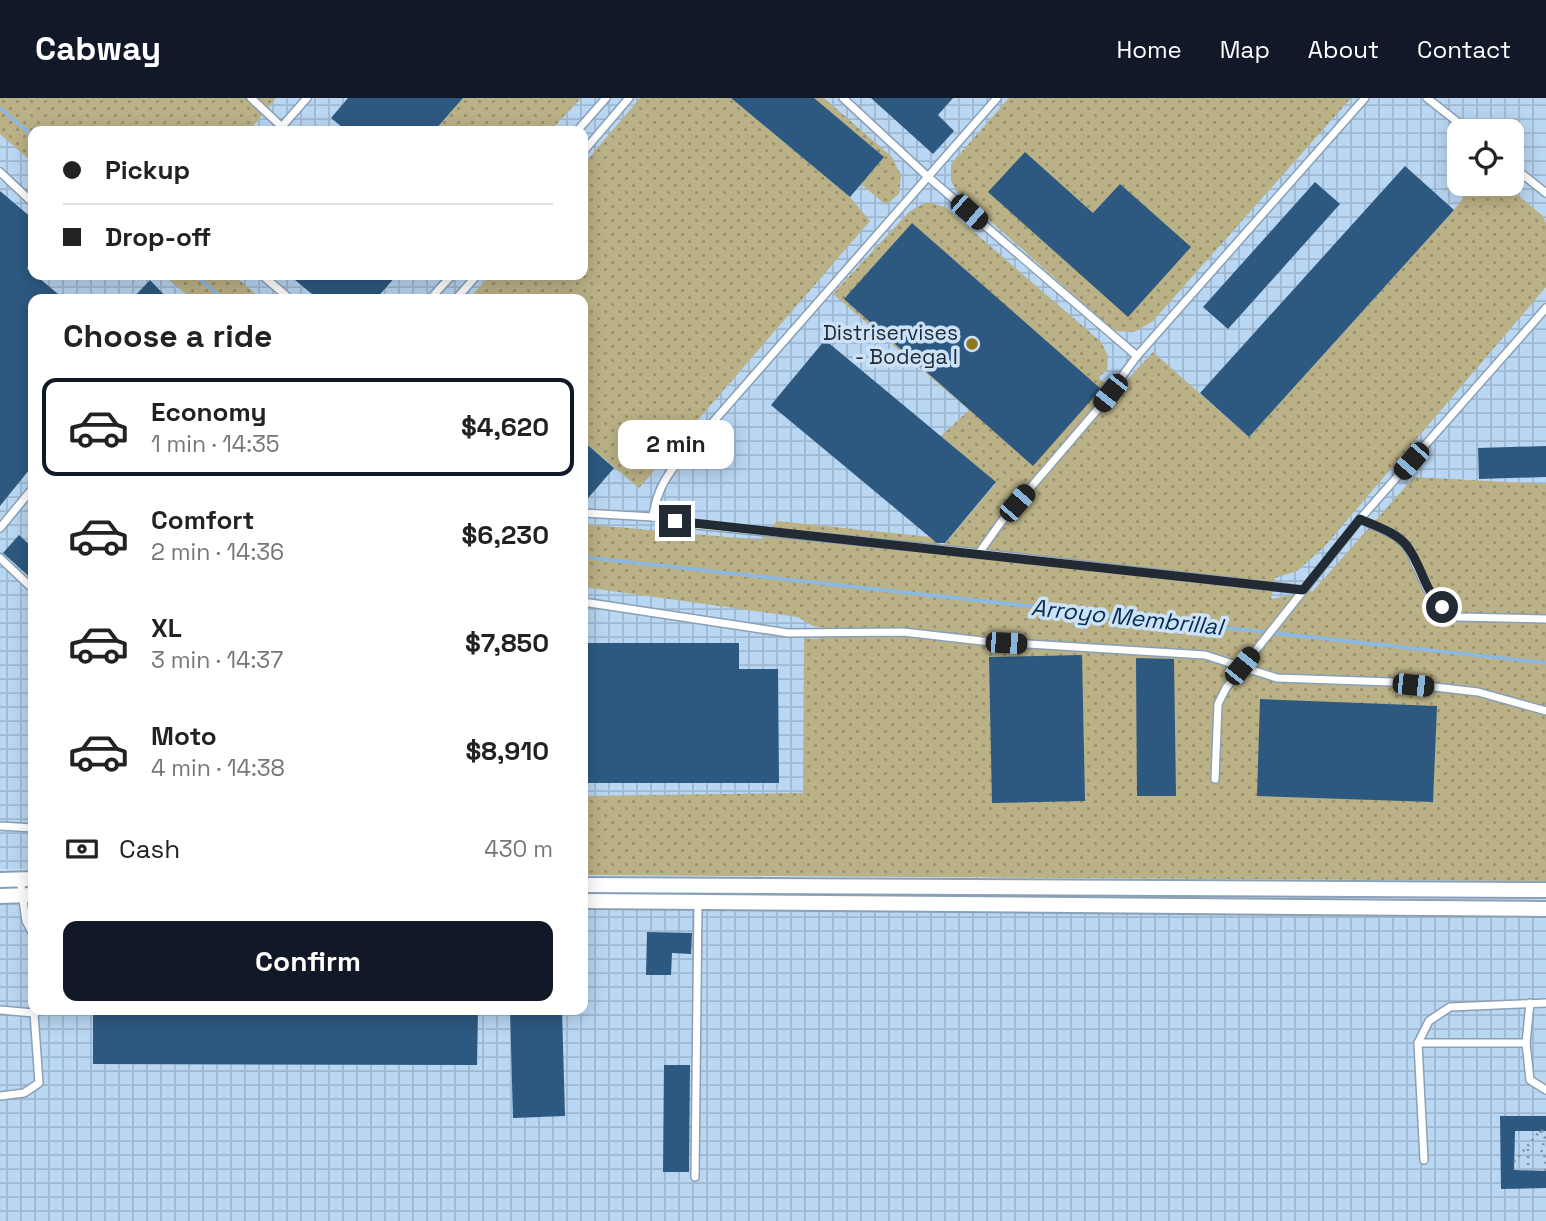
<!DOCTYPE html>
<html lang="en">
<head>
<meta charset="utf-8">
<style>
  :root { --surface:#fff; --page:#f2f2f2; --text:#222; --muted:#767676; --line:#e0e0e0; --accent:#111827 }
  body { margin:0; font-family:"Space Grotesk",sans-serif; background:var(--page); color:var(--text); height:100vh; display:flex; flex-direction:column; font-size:26px; white-space:nowrap }
  * { box-sizing:border-box; margin:0 }
  p { font-size:23px; color:var(--muted) }
  .icon { flex:none; width:38px; height:38px; fill:none; stroke:currentColor; stroke-width:2; stroke-linecap:round; stroke-linejoin:round }
  .map { position:relative; flex:1; overflow:hidden }
  .side { position:absolute; left:28px; top:196px; width:560px; height:721px; display:flex; flex-direction:column; background:var(--surface); border-radius:14px; box-shadow:0 4px 18px #0003 }
  .side>* { flex:none }
  .top-card { position:absolute; left:28px; top:28px; width:560px; height:154px; border-radius:14px; box-shadow:0 4px 18px #0003; display:grid; align-content:center; height:154px; padding:0 35px; background:var(--surface) }
  .controls { position:absolute; left:1447px; top:21px; display:grid; gap:14px }
  .controls a { display:grid; place-items:center; width:77px; height:77px; border-radius:14px; background:var(--surface); box-shadow:0 4px 18px #0003; font-size:35px }
  .end { position:absolute; width:32px; height:32px; margin:-16px; border:9px solid #222b33; background:#fff; box-shadow:0 0 0 4px #fff }
  .from { border-radius:50% }
  .bubble { position:absolute; height:49px; border-radius:14px; background:var(--surface); box-shadow:0 4px 18px #0003; font-size:23px; font-weight:800; line-height:49px; text-align:center }
  .car { position:absolute; width:21px; height:42px; margin:-21px -10px; border-radius:9px; box-shadow:0 0 5px 2px #0007; background:linear-gradient(#222 24%,#8ab4d8 0 40%,#222 0 76%,#8ab4d8 0 86%,#222 0) }
  .top-card b { display:flex; align-items:center; gap:24px; height:66px; font-size:26px }
  .top-card b+b { border-top:2px solid var(--line) }
  .top-card i { width:18px; height:18px; background:var(--text) }
  ul { padding:0; list-style:none }
  li { display:flex; align-items:center; gap:21px; height:98px; margin:0 14px 10px; padding:0 21px; border:4px solid transparent; border-radius:14px }
  li div { flex:1 }
  li b { display:block; font-size:26px }
  li em { font-style:normal; font-weight:800 }
  li.current { border-color:var(--accent) }
  li>.icon { width:63px; height:63px; stroke-width:1.5 }
  h2 { padding:0 35px; font-size:32px; line-height:84px }
  .pay { display:flex; align-items:center; gap:18px; height:77px; padding:0 35px; font-size:26px }
  .pay p { margin-inline-start:auto }
  .primary-button { display:flex; gap:14px; margin-top:auto; padding:14px 35px }
  .primary-button a { flex:1; height:80px; border-radius:14px; background:var(--accent); color:#fff; font-size:28px; font-weight:800; line-height:80px; text-align:center }
  header { display:flex; align-items:center; gap:42px; box-sizing:border-box; height:98px; padding:0 35px; background:var(--accent); color:#fff }
  header strong { font-size:33px }
  nav { display:flex; gap:38px; margin-inline-start:auto; font-size:24px }
  .map>svg:first-child { display:block }
  .industrial { fill:url(#industrial-grid); fill-rule:evenodd }
  .grass { fill:url(#grass-dots) }
  .lines { fill:none; stroke-linecap:round; stroke-linejoin:round }
  .stream { stroke:#8ab9e6; stroke-width:3.5 }
  .building { fill:#2d5981 }
  .lane-casing { stroke:#8aa0b5; stroke-width:10 }
  .street-casing { stroke:#8aa0b5; stroke-width:18 }
  .path { stroke:#7f90a0; stroke-width:2.5; stroke-dasharray:2 5; stroke-linecap:butt }
  .lane { stroke:#fff; stroke-width:7 }
  .street { stroke:#fff; stroke-width:14 }
  .route { stroke:#222b33; stroke-width:9 }
  .poi-dot { fill:#8c781d; stroke:#cbe2f9; stroke-width:2.5 }
  .labels { text-anchor:middle; dominant-baseline:central; stroke-width:7; stroke-linejoin:round; paint-order:stroke }
  .poi-label { font-size:21px; fill:#222b33; stroke:#cbe2f9; text-anchor:end }
  .water-label { font-size:23px; font-style:italic; fill:#072b49; stroke:#cbe2f9 }
</style>
</head>
<body>
<header>
<strong>Cabway</strong>
<nav><a>Home</a><a>Map</a><a>About</a><a>Contact</a></nav>
</header>
<div class="map">
<svg width="1546" height="1123" viewBox="0 0 1546 1123">
  <defs>
    <pattern id="industrial-grid" width="8" height="8" patternUnits="userSpaceOnUse" patternTransform="scale(1.75)"><rect width="8" height="8" fill="#b9d6f2"/><path d="M0 4h8M4 0v8" fill="none" stroke="#9fb8d0"/></pattern>
    <pattern id="grass-dots" width="8" height="8" patternUnits="userSpaceOnUse" patternTransform="scale(1.75)"><rect width="8" height="8" fill="#bbb186"/><path d="M2 2h.1M6 6h.1" fill="none" stroke="#98906e" stroke-width="1.8" stroke-linecap="round"/></pattern>
  </defs>
  <rect width="100%" height="100%" fill="#cbe2f9"/>
  <g class="industrial">
    <path d="M0,0H1546V782L583,775V201H33V771H0ZM33,33H583V177H33ZM1460,33H1512V86H1460Z"/>
    <polygon points="0,798 33,798 33,912 583,912 583,805 1546,820 1546,1123 0,1123"/>
  </g>
  <g class="grass">
    <polygon points="0,0 276,0 249,33 33,33 33,65 0,36"/>
    <polygon points="463,0 581,0 550,33 434,33"/>
    <polygon points="640,0 731,0 850,99 870,123 639,390 583,343 583,201 469,201 490,177 583,177 583,67"/>
    <polygon points="814,0 824,0 892,59 901,77 899,96 886,107 861,86"/>
    <polygon points="1009,0 1351,0 1152,224 1134,234 1114,233 957,93 951,83 951,66"/>
    <polygon points="1474,86 1505,86 1543,118 1546,125 1546,189 1325,448 1297,473 1275,480 1271,501 1313,493 1414,379 1546,386 1546,783 583,777 583,698 803,695 804,540 817,541 831,531 813,528 798,519 583,489 583,426 761,442 777,423 930,439 943,448 996,385 941,338 969,312 833,196 910,113 927,104 945,109 1101,244 1108,258 1107,272 1098,280 1117,293 1153,254 1249,339 1454,112"/>
    <polygon points="163,177 234,177 261,201 192,201"/>
  </g>
  <g class="lines">
    <g class="stream">
      <polyline points="0,10 33,38"/>
      <polyline points="195,177 223,201"/>
      <polyline points="583,459 1546,565"/>
    </g>
  </g>
  <g class="building">
    <polygon points="348,0 463,0 434,33 347,33 331,20"/>
    <polygon points="731,0 814,0 884,59 850,99"/>
    <polygon points="871,0 953,0 938,17 954,33 933,56"/>
    <polygon points="1025,54 1093,115 1120,86 1191,149 1128,219 988,94"/>
    <polygon points="1405,68 1454,112 1249,339 1200,295"/>
    <polygon points="1315,84 1340,106 1228,231 1203,209"/>
    <polygon points="0,93 33,121 33,163 27,170 64,201 33,201 33,367 0,408"/>
    <polygon points="912,125 1101,291 1033,368 844,201"/>
    <polygon points="289,177 397,177 376,201 318,201"/>
    <polygon points="150,182 168,201 132,201"/>
    <polygon points="825,242 996,384 945,445 937,445 771,307"/>
    <polygon points="583,343 614,370 583,406"/>
    <polygon points="1546,348 1546,379 1479,381 1478,350"/>
    <polygon points="19,437 33,450 33,482 3,455"/>
    <polygon points="583,545 739,545 739,571 778,571 779,685 583,685"/>
    <polygon points="1082,557 1085,703 992,705 989,559"/>
    <polygon points="1136,560 1174,561 1176,698 1137,698"/>
    <polygon points="1260,601 1437,608 1433,704 1257,698"/>
    <polygon points="647,834 692,835 691,856 672,855 671,877 646,877"/>
    <polygon points="93,912 478,912 477,967 93,966"/>
    <polygon points="510,912 562,912 565,1018 513,1020"/>
    <polygon points="664,967 690,967 689,1074 663,1074"/>
    <polygon points="1500,1018 1546,1018 1546,1033 1515,1033 1514,1072 1546,1073 1546,1090 1501,1091"/>
  </g>
  <g class="lines">
    <defs>
      <g id="lane">
        <polyline points="251,0 282,29"/>
        <polyline points="843,0 927,78 1137,258"/>
        <polyline points="1427,0 1469,33"/>
        <polyline points="278,33 307,0"/>
        <polyline points="577,33 606,0"/>
        <polyline points="583,54 629,0"/>
        <polyline points="1512,68 1546,95"/>
        <polyline points="0,74 33,105"/>
        <polyline points="262,177 290,201"/>
        <polyline points="430,201 452,177"/>
        <polyline points="456,201 477,177"/>
        <polyline points="583,415 653,419 696,427 979,455 1303,492"/>
        <path d="M653,419C656,396 664,381 678,364L997,0"/>
        <polyline points="1360,421 1396,438 1407,448 1430,497 1459,519 1546,521"/>
        <polyline points="0,430 33,390"/>
        <polyline points="979,455 1001,424 1097,312 1137,258 1365,0"/>
        <polyline points="0,460 33,491"/>
        <polyline points="583,504 788,535 903,534 982,543 1205,557 1277,580 1391,584 1478,594 1546,613"/>
        <polyline points="1215,681 1218,606 1226,590 1360,421 1546,210"/>
        <polyline points="0,728 33,730"/>
        <polyline points="20,781 26,823 33,836"/>
        <polyline points="1530,905 1526,945 1530,982 1546,992"/>
        <polyline points="0,912 34,915 43,912"/>
        <polyline points="1418,945 1526,945"/>
        <polyline points="0,998 24,995 39,985 34,915"/>
        <polyline points="1424,1062 1418,945 1429,923 1450,909 1546,905"/>
        <polyline points="695,1079 698,804"/>
      </g>
      <g id="street">
        <polyline points="0,782 33,781"/>
        <polyline points="583,787 1546,792"/>
        <polyline points="0,798 33,797"/>
        <polyline points="583,803 1546,811"/>
      </g>
    </defs>
    <use href="#lane" class="lane-casing"/>
    <use href="#street" class="street-casing"/>
    <g class="path">
      <polyline points="1540,1033 1545,1040 1541,1055 1546,1060 1545,1073"/>
      <polyline points="1528,1051 1528,1073"/>
      <polyline points="1514,1064 1540,1033 1546,1033"/>
    </g>
    <use href="#lane" class="lane"/>
    <use href="#street" class="street"/>
  </g>
  <g class="lines">
    <path class="route" d="M675,423L1303,492L1360,421C1375,428 1396,434 1407,448C1422,468 1424,492 1442,509"/>
  </g>
  <circle class="poi-dot" cx="972" cy="246" r="7"/>
  <g class="labels">
    <g class="poi-label">
      <text x="958" y="234">Distriservises<tspan x="958" dy="24">- Bodega I</tspan></text>
    </g>
    <g class="water-label">
      <text transform="translate(1127 519) rotate(6)">Arroyo Membrillal</text>
    </g>
  </g>
</svg>
<div class="controls">
<a><svg class="icon" aria-label="locate" viewBox="0 0 24 24"><circle cx="12" cy="12" r="6"/><path d="M12 2v4M12 18v4M2 12h4M18 12h4"/></svg></a>
</div>
<i class="end from" style="left:1442px;top:509px"></i>
<i class="end" style="left:675px;top:423px"></i>
<div class="bubble" style="left:618px;top:322px;width:116px">2 min</div>
<i class="car" style="left:969px;top:114px;rotate:131deg"></i>
<i class="car" style="left:1110px;top:295px;rotate:218deg"></i>
<i class="car" style="left:1411px;top:363px;rotate:221deg"></i>
<i class="car" style="left:1017px;top:405px;rotate:41deg"></i>
<i class="car" style="left:1006px;top:545px;rotate:93deg"></i>
<i class="car" style="left:1242px;top:568px;rotate:39deg"></i>
<i class="car" style="left:1413px;top:587px;rotate:96deg"></i>
<div class="top-card">
<b><i class="from"></i>Pickup</b>
<b><i></i>Drop-off</b>
</div>
<section class="side">
<h2>Choose a ride</h2>
<ul>
<li class="current"><svg class="icon" aria-label="car" viewBox="0 0 24 24"><path d="M5 17H2v-5l4-1 3-4h7l3 4 3 1v5h-3M9 17h6M6 11h13"/><circle cx="7" cy="17" r="2"/><circle cx="17" cy="17" r="2"/></svg><div><b>Economy</b><p>1 min · 14:35</p></div><em>$4,620</em></li>
<li><svg class="icon" aria-label="car" viewBox="0 0 24 24"><path d="M5 17H2v-5l4-1 3-4h7l3 4 3 1v5h-3M9 17h6M6 11h13"/><circle cx="7" cy="17" r="2"/><circle cx="17" cy="17" r="2"/></svg><div><b>Comfort</b><p>2 min · 14:36</p></div><em>$6,230</em></li>
<li><svg class="icon" aria-label="car" viewBox="0 0 24 24"><path d="M5 17H2v-5l4-1 3-4h7l3 4 3 1v5h-3M9 17h6M6 11h13"/><circle cx="7" cy="17" r="2"/><circle cx="17" cy="17" r="2"/></svg><div><b>XL</b><p>3 min · 14:37</p></div><em>$7,850</em></li>
<li><svg class="icon" aria-label="car" viewBox="0 0 24 24"><path d="M5 17H2v-5l4-1 3-4h7l3 4 3 1v5h-3M9 17h6M6 11h13"/><circle cx="7" cy="17" r="2"/><circle cx="17" cy="17" r="2"/></svg><div><b>Moto</b><p>4 min · 14:38</p></div><em>$8,910</em></li>
</ul>
<div class="pay"><svg class="icon" aria-label="cash" viewBox="0 0 24 24"><path d="M3 7h18v10H3z"/><circle cx="12" cy="12" r="2"/></svg>Cash<p>430 m</p></div>
<div class="primary-button"><a>Confirm</a></div>
</section>
</div>
</body>
</html>
